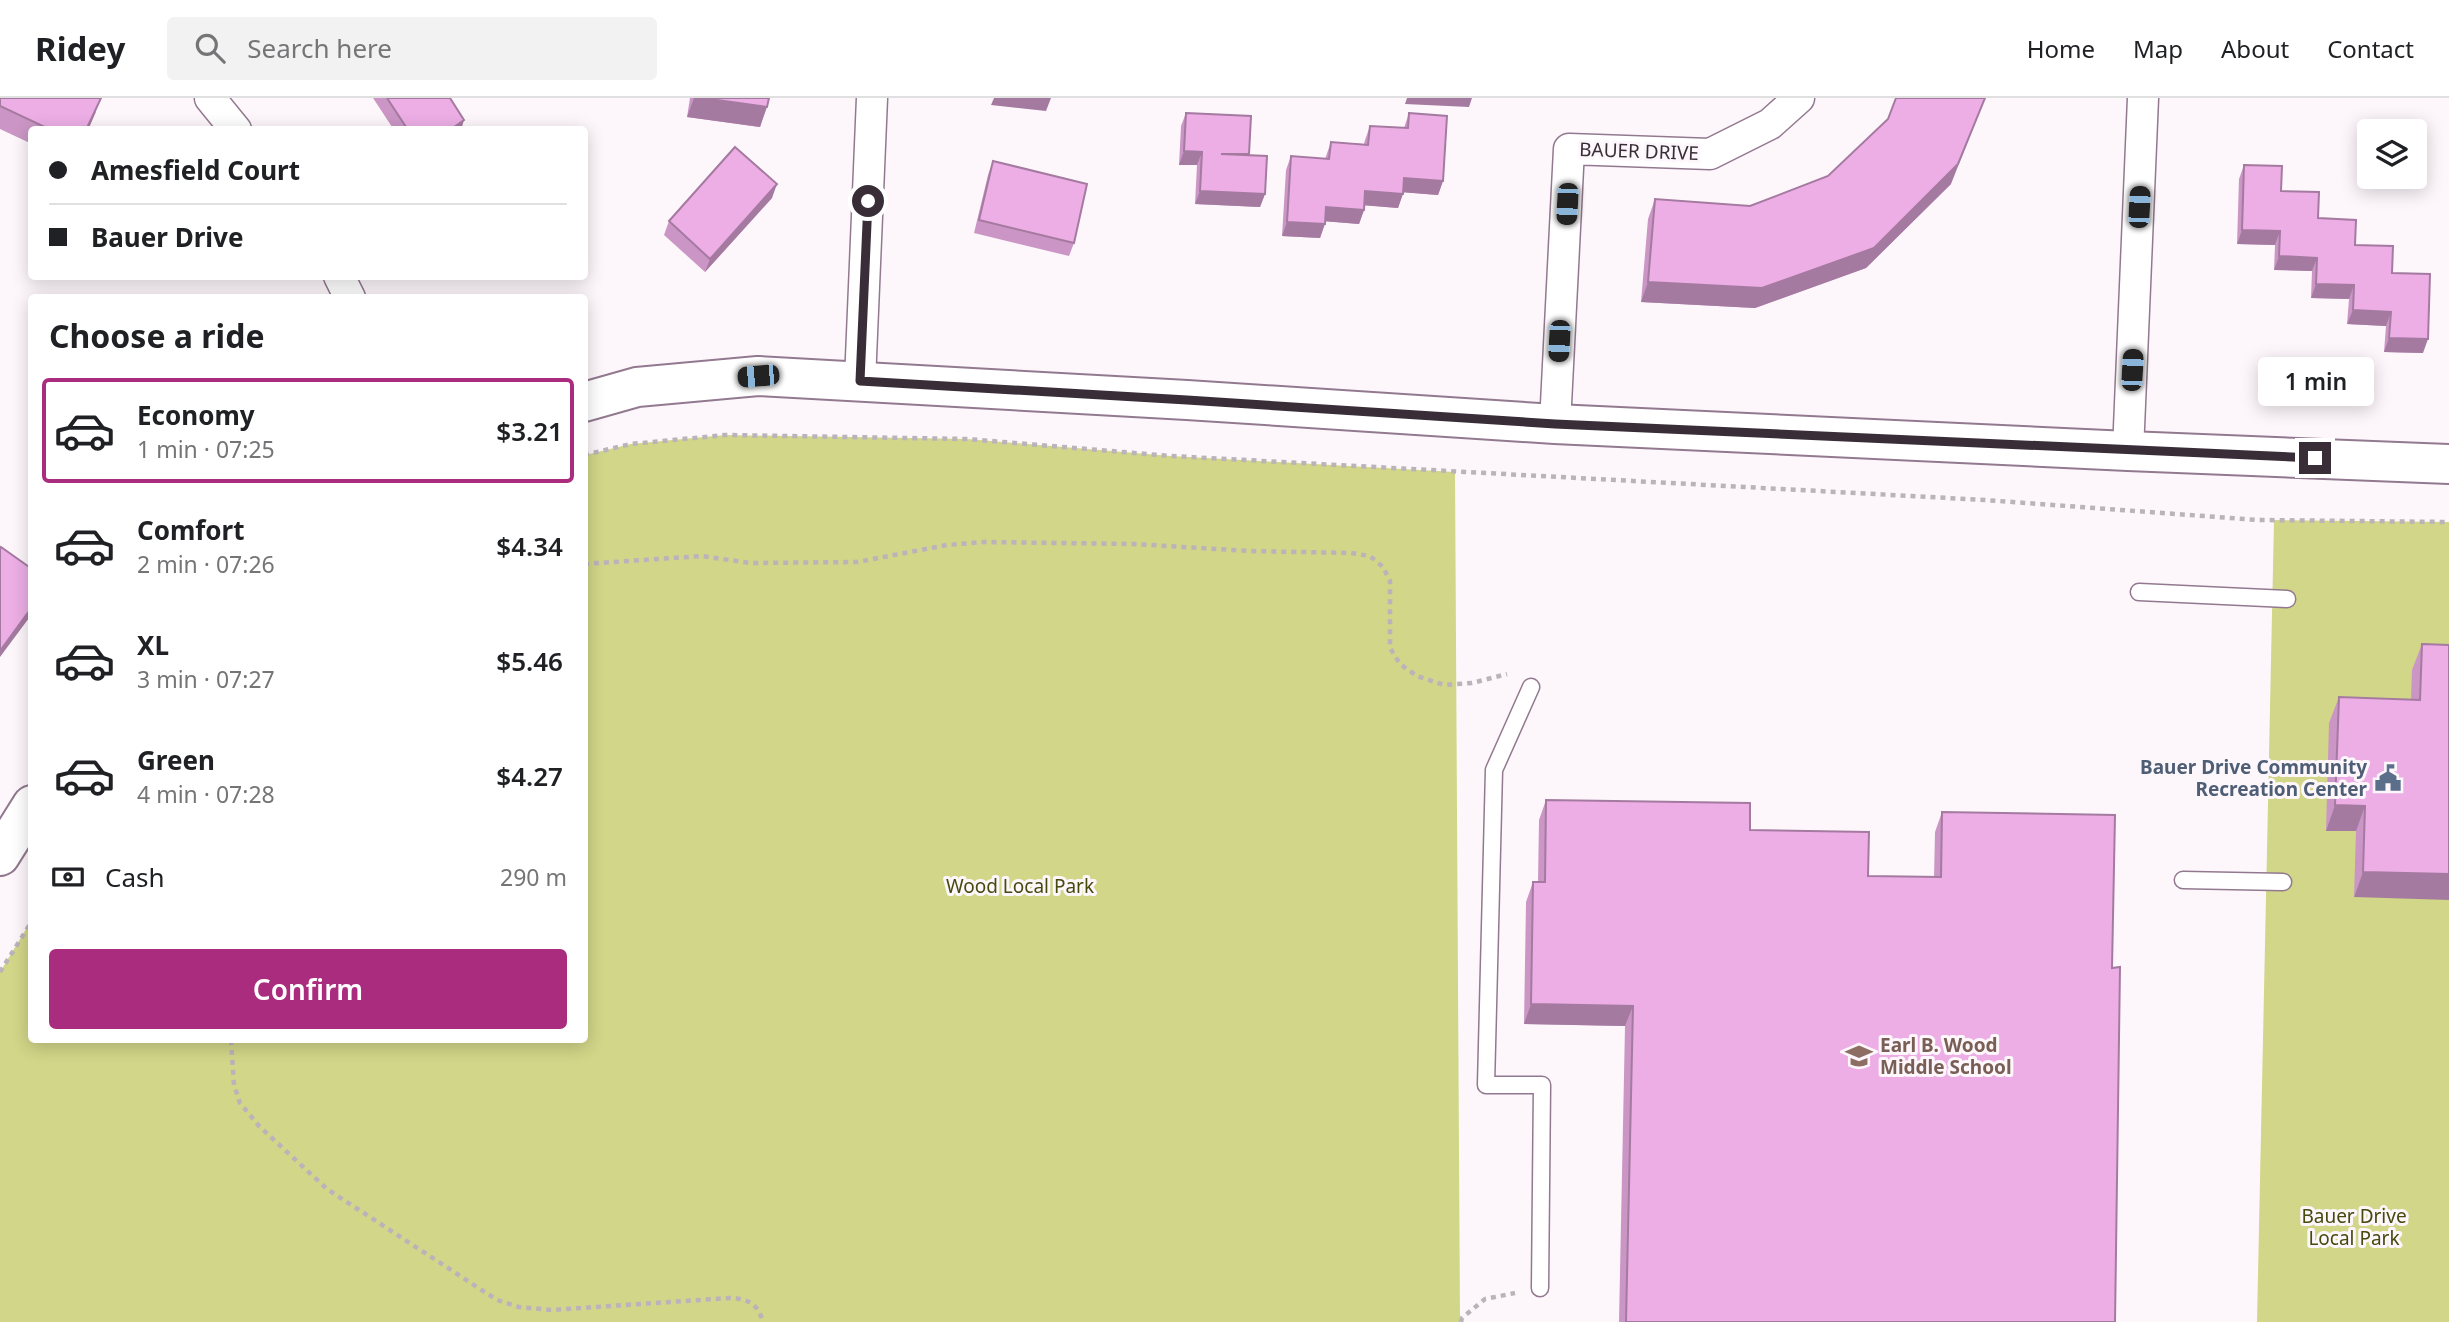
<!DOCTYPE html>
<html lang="en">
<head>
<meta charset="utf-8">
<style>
  :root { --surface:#fff; --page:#f2f2f2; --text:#202124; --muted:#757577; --line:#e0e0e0; --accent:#a92c7e }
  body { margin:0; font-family:"Noto Sans",sans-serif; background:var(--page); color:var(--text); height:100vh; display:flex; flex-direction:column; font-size:26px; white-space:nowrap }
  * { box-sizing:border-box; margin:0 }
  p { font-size:23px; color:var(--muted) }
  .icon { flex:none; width:38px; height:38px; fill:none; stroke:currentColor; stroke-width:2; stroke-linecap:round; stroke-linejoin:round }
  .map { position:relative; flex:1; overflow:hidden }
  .drawer { position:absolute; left:28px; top:196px; width:560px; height:749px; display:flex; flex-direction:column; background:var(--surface); border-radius:7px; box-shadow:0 4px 18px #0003 }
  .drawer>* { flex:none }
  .banner { position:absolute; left:28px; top:28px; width:560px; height:154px; border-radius:7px; box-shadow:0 4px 18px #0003; display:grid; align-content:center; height:154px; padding:0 21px; background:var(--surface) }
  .buttons { position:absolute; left:2357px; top:21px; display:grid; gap:14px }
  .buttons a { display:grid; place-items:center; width:70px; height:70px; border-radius:7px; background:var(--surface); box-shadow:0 4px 18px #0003; font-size:35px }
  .end { position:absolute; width:32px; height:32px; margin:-16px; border:9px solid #392e38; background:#fff; box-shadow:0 0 0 4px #fff }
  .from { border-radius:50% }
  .bubble { position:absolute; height:49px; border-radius:7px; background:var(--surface); box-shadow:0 4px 18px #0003; font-size:23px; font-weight:600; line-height:49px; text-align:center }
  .car { position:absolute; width:21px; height:42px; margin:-21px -10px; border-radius:9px; box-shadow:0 0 5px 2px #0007; background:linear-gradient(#222 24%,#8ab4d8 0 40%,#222 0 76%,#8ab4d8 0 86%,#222 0) }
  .banner b { display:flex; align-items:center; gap:24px; height:66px; font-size:26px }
  .banner b+b { border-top:2px solid var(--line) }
  .banner i { width:18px; height:18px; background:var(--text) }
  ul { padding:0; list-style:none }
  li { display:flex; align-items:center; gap:21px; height:105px; margin:0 14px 10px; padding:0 7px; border:4px solid transparent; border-radius:7px }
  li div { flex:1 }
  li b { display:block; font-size:26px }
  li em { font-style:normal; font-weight:600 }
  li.on { border-color:var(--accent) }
  li>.icon { width:63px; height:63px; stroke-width:1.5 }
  h2 { padding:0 21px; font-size:32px; line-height:84px }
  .pay { display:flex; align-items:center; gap:18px; height:77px; padding:0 21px; font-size:26px }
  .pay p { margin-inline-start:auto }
  .action { display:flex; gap:14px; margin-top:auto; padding:14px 21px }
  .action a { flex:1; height:80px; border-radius:7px; background:var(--accent); color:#fff; font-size:28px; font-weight:600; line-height:80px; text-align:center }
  header { display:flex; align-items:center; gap:42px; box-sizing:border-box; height:98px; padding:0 35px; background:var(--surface); border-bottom:2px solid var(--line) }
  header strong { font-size:33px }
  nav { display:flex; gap:38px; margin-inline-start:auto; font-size:24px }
  .search { width:490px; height:63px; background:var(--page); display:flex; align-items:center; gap:18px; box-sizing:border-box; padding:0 24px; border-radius:7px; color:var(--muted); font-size:26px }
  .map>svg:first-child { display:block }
  .green { fill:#d1d688 }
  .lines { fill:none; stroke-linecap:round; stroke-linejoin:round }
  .service-casing { stroke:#92798f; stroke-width:19 }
  .minor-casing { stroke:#92798f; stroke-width:33 }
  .tertiary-casing { stroke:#92798f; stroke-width:42 }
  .path { stroke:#bbb3ba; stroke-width:4.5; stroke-dasharray:5 5; stroke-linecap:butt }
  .service { stroke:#fff; stroke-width:16 }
  .minor { stroke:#fff; stroke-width:30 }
  .tertiary { stroke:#fff; stroke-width:38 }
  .wall { fill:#cb96c5 }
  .shaded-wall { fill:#a57aa0 }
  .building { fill:#ecaee5; stroke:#a57aa0; stroke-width:2 }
  .route { stroke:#392e38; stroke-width:9 }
  .labels { text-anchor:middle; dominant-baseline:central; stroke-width:6; stroke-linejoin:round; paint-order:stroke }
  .street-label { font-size:19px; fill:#392e38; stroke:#fdf7fc }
  .service-label { font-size:19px; font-weight:bold; fill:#4e5e75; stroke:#fdf7fc; text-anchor:end }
  .park-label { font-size:19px; fill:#47490d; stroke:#fdf7fc }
  .education-label { font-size:19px; font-weight:bold; fill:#785e54; stroke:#fdf7fc; text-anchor:start }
</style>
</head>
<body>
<header>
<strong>Ridey</strong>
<div class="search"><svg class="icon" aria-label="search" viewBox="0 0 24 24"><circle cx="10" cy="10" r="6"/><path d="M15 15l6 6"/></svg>Search here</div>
<nav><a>Home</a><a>Map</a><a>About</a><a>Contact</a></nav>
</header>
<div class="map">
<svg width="2449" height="1224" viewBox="0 0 2449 1224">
  <rect width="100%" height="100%" fill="#fdf7fc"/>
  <g class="green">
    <polygon points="725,337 967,341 1171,358 1455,374 1460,1224 0,1224 0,874 31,823 32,942 584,942 585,357 631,346"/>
    <polygon points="2274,422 2449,424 2449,1224 2257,1224"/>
  </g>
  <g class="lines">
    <defs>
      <g id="service">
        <polyline points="2139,494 2287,501"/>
        <polyline points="1531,589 1494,672 1486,987 1542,987 1540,1190"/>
        <polyline points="2183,782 2283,784"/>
      </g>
      <g id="minor">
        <polyline points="210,0 236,32"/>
        <polyline points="339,178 350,200"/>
        <polyline points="860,283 872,0"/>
        <polyline points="1555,326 1569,51 1710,56 1770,26 1799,0"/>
        <polyline points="2128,353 2143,0"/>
      </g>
      <g id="tertiary">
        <polyline points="584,304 637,289 758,278 1187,302 1555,326 2128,353 2449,366"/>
        <polyline points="0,758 32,707"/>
      </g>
    </defs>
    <use href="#service" class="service-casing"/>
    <use href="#minor" class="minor-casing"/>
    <use href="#tertiary" class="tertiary-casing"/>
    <g class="path">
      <polyline points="584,357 631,346 725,337 967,341 1171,358 1985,402 2258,422 2449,424"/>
      <polyline points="584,466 702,458 750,465 857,464 947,447 984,444 1134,446 1249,453 1351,455 1370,458 1383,469 1390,483 1390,550 1400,566 1417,578 1444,587 1472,585 1507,576"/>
      <polyline points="0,874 32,823"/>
      <path d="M231,942L234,987L240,1005L259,1028L327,1091L497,1202L519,1209L551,1212L729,1200C749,1201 757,1205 763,1224"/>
      <polyline points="1461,1224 1462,1220 1485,1201 1515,1195"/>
    </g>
    <use href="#service" class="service"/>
    <use href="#minor" class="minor"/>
    <use href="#tertiary" class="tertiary"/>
  </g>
  <g class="wall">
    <polygon points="0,0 96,14 88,32 32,32 32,46 0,31"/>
    <polygon points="373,0 450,0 461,32 394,32"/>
    <polygon points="690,0 769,0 760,29 687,19"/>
    <polygon points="1186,15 1249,56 1249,57 1265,96 1260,109 1195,106 1197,67 1179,67 1181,28"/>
    <polygon points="1409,15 1443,83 1438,97 1403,94 1398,110 1364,107 1364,112 1359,126 1325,123 1320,140 1282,138 1286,72 1291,58 1325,61 1331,44 1364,46 1365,42 1370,28 1404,30"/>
    <polygon points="993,63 1074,145 1069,158 974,135 988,77"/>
    <polygon points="2244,67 2392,175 2423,255 2384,254 2386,228 2347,226 2349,201 2311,200 2312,173 2274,172 2275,147 2237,146 2239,81"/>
    <polygon points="1951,86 1866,170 1755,210 1641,204 1648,121 1655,101 1750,108"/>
    <polygon points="772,100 705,174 664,137 669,123"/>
    <polygon points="2422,546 2449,547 2354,799 2356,733 2326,733 2329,625 2339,599 2411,602 2412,572"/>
    <polygon points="1546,702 1750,732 1868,778 1934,779 1935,734 1942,714 2112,870 2115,1224 1619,1224 1625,928 1524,926 1526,804 1533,784 1538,784 1539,722"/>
  </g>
  <g class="shaded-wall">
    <polygon points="101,0 88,32 86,32"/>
    <polygon points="694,0 703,0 767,9 760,29 687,19"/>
    <polygon points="994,0 1051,0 1046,13 991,7"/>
    <polygon points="1407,0 1472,0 1469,9 1405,6"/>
    <polygon points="1985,0 1951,86 1866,170 1755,210 1641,204 1648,184"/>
    <polygon points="464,22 461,32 450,32"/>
    <polygon points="1184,53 1202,54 1197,67 1179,67"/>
    <polygon points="1404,80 1443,83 1438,97 1399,94"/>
    <polygon points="777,86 772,100 705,174 710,161"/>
    <polygon points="1200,93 1265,96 1260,109 1195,106"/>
    <polygon points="1365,93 1403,96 1398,110 1360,107"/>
    <polygon points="1326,109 1364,112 1359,126 1321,123"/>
    <polygon points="1287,124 1325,126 1320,140 1282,138"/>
    <polygon points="2242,132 2280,133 2275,147 2237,146"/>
    <polygon points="2279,158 2317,160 2312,173 2274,172"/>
    <polygon points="2316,186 2354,187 2349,201 2311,200"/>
    <polygon points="2353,212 2391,214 2386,228 2347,226"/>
    <polygon points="2389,240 2428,241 2423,255 2384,254"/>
    <polygon points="32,509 32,516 0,559 0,553"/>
    <polygon points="2335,707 2365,708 2356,733 2326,733"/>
    <polygon points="2363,774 2449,776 2449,802 2354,799"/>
    <polygon points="1531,906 1633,908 1625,928 1524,926"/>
  </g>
  <g class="building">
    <polygon points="0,0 101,0 86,32 51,32 0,8"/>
    <polygon points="387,0 450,0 464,22 450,32 408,32"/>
    <polygon points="703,0 769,0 767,9"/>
    <polygon points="1896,0 1985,0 1958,66 1874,150 1762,190 1648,184 1655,101 1750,108 1828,78 1888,21"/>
    <polygon points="1186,15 1251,18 1249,56 1221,56 1267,58 1265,96 1200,93 1202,54 1184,53"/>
    <polygon points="1409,15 1447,18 1443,83 1404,80 1403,96 1365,93 1364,112 1326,109 1325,126 1287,124 1291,58 1329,61 1331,44 1368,47 1370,28 1408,30"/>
    <polygon points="735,49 777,86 710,161 669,123"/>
    <polygon points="993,63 1087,86 1074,145 979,122"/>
    <polygon points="2244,67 2282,68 2281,93 2319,94 2318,120 2356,122 2355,147 2393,148 2392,175 2430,176 2428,241 2389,240 2391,214 2353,212 2354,187 2316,186 2317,160 2279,158 2280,133 2242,132"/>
    <polygon points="1,449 32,471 32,509 0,553 0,451"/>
    <polygon points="2422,546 2449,547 2449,776 2363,774 2365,708 2335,707 2339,599 2420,602"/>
    <polygon points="1546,702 1750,705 1750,732 1869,734 1868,778 1941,779 1942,714 2115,717 2112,870 2120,869 2115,1224 1626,1224 1633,908 1531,906 1533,784 1545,784"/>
  </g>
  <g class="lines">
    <polyline class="route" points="868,103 860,283 1187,302 1555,326 2315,360"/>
  </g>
  <defs>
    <symbol id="civic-bare" viewBox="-9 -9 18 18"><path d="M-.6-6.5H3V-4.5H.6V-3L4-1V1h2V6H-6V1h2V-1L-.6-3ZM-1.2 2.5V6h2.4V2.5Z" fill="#5c6f8a" stroke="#fdf7fc" stroke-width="2.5" paint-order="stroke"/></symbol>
    <symbol id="school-bare" viewBox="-9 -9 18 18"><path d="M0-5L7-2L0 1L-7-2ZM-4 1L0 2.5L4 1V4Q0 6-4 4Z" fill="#8d6e63" stroke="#fdf7fc" stroke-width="2.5" paint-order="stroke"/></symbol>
  </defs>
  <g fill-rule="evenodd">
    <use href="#civic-bare" x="2369" y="661" width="38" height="38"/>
    <use href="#school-bare" x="1840" y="939" width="38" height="38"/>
  </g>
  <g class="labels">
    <g class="street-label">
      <text transform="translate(1639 53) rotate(2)">BAUER DRIVE</text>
    </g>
    <g class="service-label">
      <text x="2367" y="669">Bauer Drive Community<tspan x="2367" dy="22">Recreation Center</tspan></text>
    </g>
    <g class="park-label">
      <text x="1020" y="788">Wood Local Park</text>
      <text x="2354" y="1118">Bauer Drive<tspan x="2354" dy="22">Local Park</tspan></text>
    </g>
    <g class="education-label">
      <text x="1880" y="947">Earl B. Wood<tspan x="1880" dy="22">Middle School</tspan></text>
    </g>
  </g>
</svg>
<div class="buttons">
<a><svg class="icon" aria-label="layers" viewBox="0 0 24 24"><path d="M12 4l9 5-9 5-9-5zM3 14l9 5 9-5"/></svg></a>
</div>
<i class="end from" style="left:868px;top:103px"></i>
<i class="end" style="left:2315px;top:360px"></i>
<div class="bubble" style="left:2258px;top:259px;width:116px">1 min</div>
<i class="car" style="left:1567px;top:106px;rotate:183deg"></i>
<i class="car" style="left:2139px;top:109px;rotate:3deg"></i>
<i class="car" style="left:1559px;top:243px;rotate:183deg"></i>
<i class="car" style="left:2132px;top:272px;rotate:3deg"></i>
<i class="car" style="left:758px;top:278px;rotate:265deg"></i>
<div class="banner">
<b><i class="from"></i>Amesfield Court</b>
<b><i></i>Bauer Drive</b>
</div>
<section class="drawer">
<h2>Choose a ride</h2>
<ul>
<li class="on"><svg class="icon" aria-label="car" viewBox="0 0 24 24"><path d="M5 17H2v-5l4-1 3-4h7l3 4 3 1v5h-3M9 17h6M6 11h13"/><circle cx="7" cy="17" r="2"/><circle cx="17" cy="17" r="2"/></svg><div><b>Economy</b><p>1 min · 07:25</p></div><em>$3.21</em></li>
<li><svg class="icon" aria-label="car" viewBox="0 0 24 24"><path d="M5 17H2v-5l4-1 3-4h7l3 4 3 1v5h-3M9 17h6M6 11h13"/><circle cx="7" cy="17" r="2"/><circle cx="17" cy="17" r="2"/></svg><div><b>Comfort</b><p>2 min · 07:26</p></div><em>$4.34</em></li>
<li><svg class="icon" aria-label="car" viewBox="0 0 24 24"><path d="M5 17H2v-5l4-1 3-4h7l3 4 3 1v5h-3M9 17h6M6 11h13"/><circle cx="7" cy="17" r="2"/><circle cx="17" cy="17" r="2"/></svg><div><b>XL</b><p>3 min · 07:27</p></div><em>$5.46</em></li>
<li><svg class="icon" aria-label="car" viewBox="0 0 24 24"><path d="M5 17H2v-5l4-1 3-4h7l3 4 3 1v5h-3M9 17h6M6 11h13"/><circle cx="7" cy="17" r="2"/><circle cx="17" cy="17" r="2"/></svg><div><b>Green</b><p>4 min · 07:28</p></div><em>$4.27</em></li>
</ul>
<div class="pay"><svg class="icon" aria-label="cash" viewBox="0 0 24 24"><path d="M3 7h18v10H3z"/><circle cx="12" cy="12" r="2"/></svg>Cash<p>290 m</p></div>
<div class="action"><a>Confirm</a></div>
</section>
</div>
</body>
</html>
